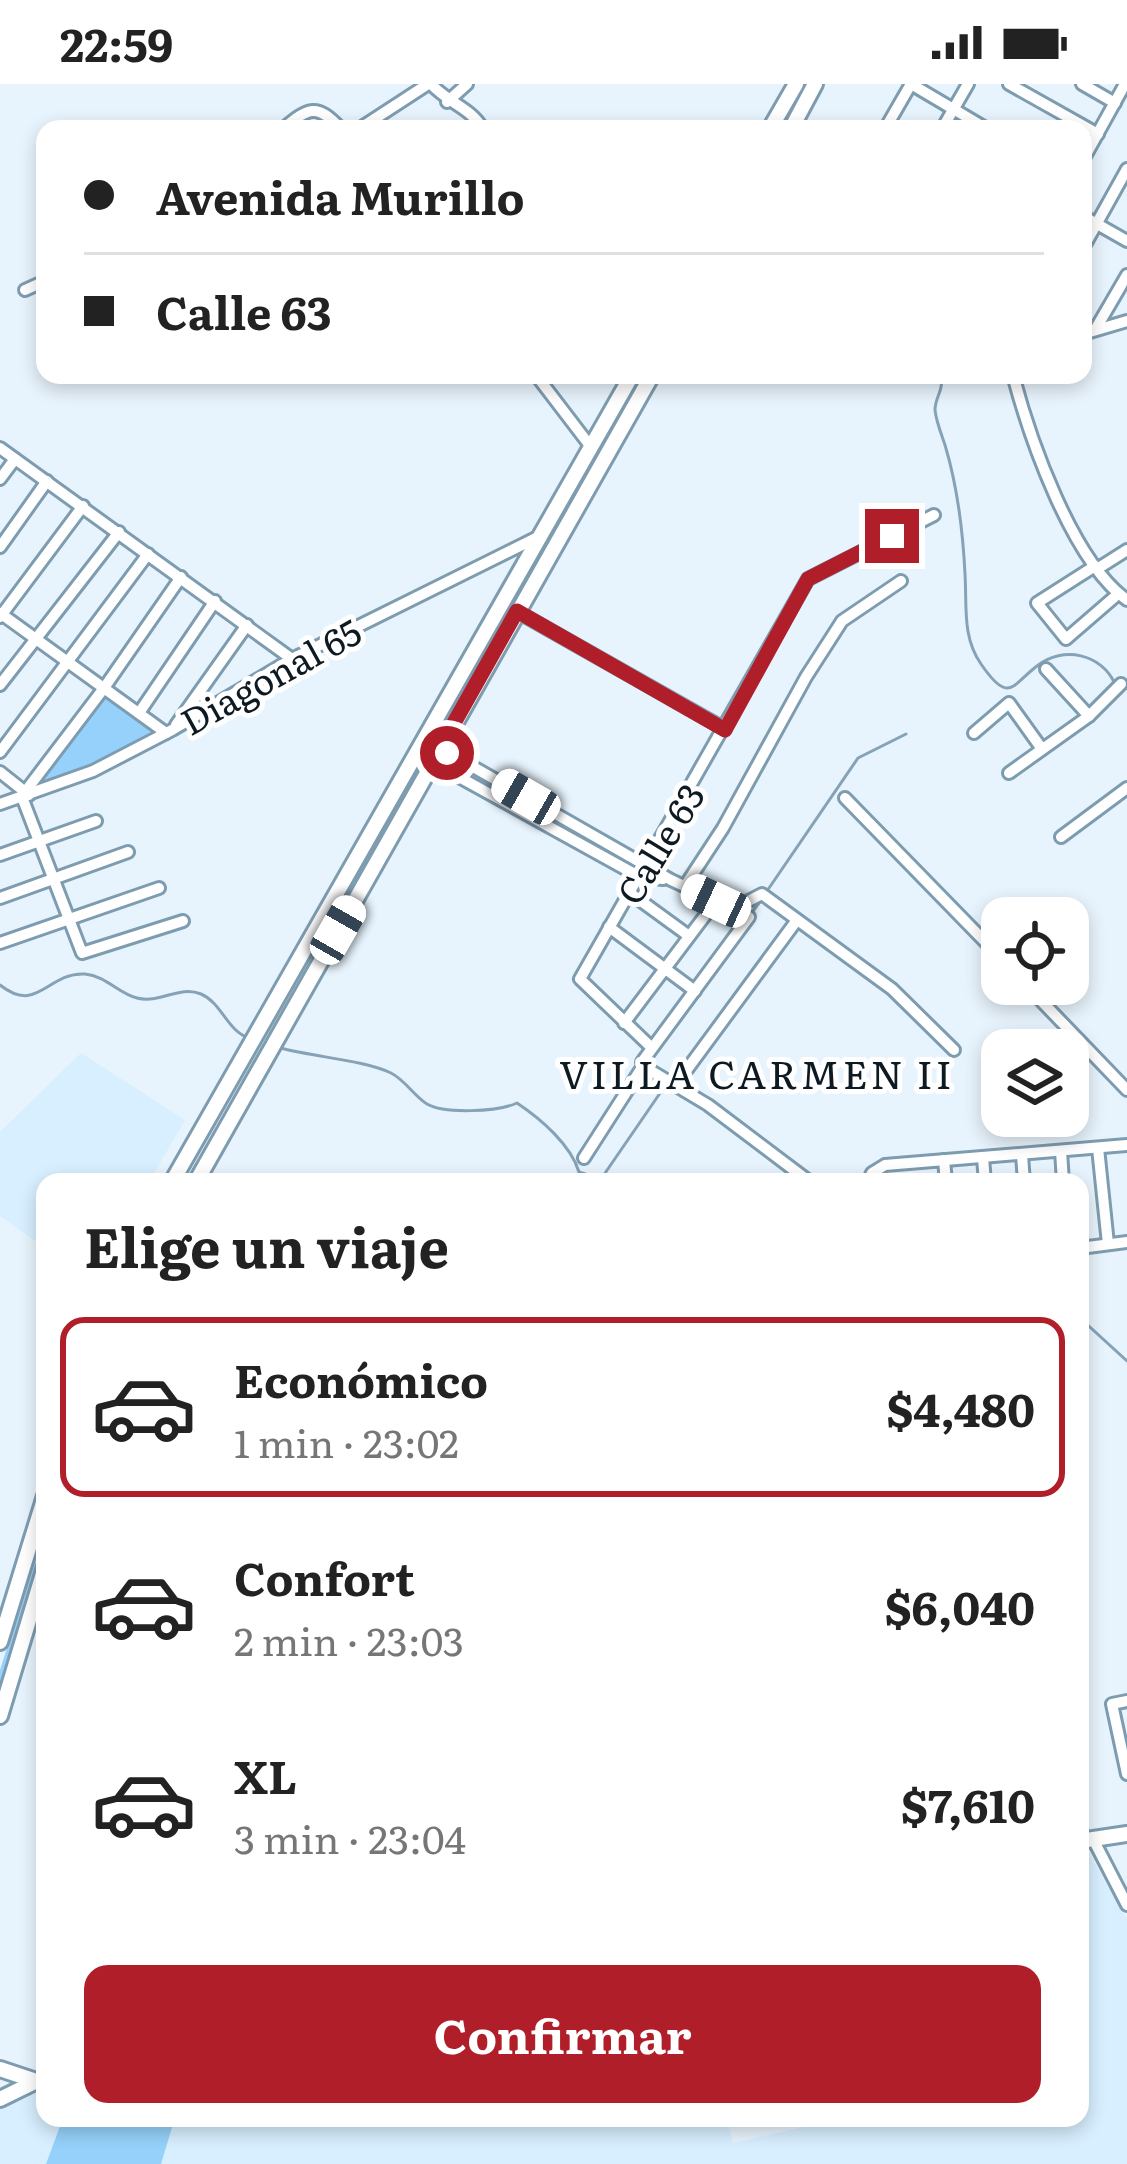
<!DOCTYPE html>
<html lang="es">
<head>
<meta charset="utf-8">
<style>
  :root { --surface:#fff; --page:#f2f2f2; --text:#222; --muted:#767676; --line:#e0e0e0; --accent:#b01e29 }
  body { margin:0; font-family:Literata,serif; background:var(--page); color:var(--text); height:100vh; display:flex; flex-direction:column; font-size:45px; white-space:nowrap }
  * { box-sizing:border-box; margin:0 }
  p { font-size:39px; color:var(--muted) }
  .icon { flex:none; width:66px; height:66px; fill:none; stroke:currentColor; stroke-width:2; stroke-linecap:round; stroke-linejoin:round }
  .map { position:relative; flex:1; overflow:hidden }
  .sheet { position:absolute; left:36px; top:1089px; width:1053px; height:954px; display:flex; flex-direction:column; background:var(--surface); border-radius:24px; box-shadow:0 6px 18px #0003 }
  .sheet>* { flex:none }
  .guide { position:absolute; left:36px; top:36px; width:1056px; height:264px; border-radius:24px; box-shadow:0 6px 18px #0003; display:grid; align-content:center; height:264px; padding:0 48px; background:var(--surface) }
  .tools { position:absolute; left:981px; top:813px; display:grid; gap:24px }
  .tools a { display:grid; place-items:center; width:108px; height:108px; border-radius:24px; background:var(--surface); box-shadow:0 6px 18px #0003; font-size:60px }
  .end { position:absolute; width:54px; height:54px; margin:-27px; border:15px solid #b01e29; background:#fff; box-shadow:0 0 0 6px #fff }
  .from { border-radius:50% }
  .car { position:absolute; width:36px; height:72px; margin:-36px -18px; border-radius:15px; box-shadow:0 0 9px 3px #0007; background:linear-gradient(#fff 24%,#345 0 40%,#fff 0 76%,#345 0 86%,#fff 0) }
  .guide b { display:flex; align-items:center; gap:42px; height:114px; font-size:45px }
  .guide b+b { border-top:3px solid var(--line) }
  .guide i { width:30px; height:30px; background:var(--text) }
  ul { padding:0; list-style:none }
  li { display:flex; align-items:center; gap:36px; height:180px; margin:0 24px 18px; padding:0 24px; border:6px solid transparent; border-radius:24px }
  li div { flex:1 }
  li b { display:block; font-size:45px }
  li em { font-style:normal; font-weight:700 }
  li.selected { border-color:var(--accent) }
  li>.icon { width:108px; height:108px; stroke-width:1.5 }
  h2 { padding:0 48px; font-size:54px; line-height:144px }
  .action { display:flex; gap:24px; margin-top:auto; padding:24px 48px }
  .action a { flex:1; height:138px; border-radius:24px; background:var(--accent); color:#fff; font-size:48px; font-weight:700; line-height:138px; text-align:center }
  .status { display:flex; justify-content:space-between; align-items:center; height:84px; padding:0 60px; background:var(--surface); direction:ltr }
  .status svg { height:33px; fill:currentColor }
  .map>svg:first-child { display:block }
  .built { fill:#d8efff }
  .green { fill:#95d1fa }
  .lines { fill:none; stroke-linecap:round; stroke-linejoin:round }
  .stream { stroke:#86a2b7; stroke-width:3 }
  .minor-casing { stroke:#7e9cb0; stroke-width:16 }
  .major-casing { stroke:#7e9cb0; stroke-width:20 }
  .minor { stroke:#fff; stroke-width:10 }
  .major { stroke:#fff; stroke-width:14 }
  .route { stroke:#b01e29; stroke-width:15 }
  .labels { text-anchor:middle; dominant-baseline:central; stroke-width:10; stroke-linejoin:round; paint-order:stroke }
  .street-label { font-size:36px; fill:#0e1a22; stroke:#fff }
  .neighbourhood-label { font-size:39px; letter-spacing:3px; fill:#0e1a22; stroke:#fff }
</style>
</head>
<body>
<div class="status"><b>22:59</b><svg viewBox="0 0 49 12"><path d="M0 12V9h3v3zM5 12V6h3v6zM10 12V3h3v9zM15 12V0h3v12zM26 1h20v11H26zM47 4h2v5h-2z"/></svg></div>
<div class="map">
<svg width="1127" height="2080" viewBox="0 0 1127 2080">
  <rect width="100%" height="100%" fill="#e8f4fd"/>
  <g class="built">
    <polygon points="81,969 185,1036 149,1098 45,1098 45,1164 0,1132 0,1048"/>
    <polygon points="1086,1765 1127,1835 1127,2080 0,2080 0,2025 45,2006 45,2034 727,2034 733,2059 808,2042 807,2034 1080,2034 1080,1766"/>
  </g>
  <g class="green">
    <polygon points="104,608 155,646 65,695 36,704"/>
    <polygon points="41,1456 45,1460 0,1609 0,1586"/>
    <polygon points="63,2034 155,2034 173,2040 161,2080 46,2080"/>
  </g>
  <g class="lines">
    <g class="stream">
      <path d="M940,291C945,306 935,312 935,326C936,337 942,352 945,361C957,401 963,449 965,490C967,522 962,553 981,580C1009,621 1012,601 1037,582C1063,561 1102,570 1115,600"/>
      <polyline points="767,807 858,674 906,650"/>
      <polyline points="750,831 762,815"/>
      <path d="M0,901C38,931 47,888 85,890C106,892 118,909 137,914C160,920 179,901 201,910C222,919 227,947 249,954"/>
      <path d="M281,964C313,973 364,976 391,989C405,996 414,1012 427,1020C444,1030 498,1028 517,1019C541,1035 571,1061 579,1088L601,1095L667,999"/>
      <polyline points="1080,1234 1127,1277"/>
    </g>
    <defs>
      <g id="minor">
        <path d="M431,0C448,19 470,23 483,45"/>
        <polyline points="911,0 987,45"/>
        <polyline points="1009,0 1098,50"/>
        <polyline points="1082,0 1115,19"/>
        <polyline points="447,18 467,0"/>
        <path d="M283,45C309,23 317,19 341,45"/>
        <polyline points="359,45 428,0"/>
        <polyline points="885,45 911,0"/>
        <polyline points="942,45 968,0"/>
        <polyline points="1083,76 1125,0"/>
        <polyline points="1083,132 1127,157"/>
        <polyline points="1083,164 1127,85"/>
        <polyline points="25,206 45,197"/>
        <polyline points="1095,246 1127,191"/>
        <polyline points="1083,250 1127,237"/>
        <polyline points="536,291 591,363"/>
        <path d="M1013,291C1030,355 1072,477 1127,516"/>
        <polyline points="0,364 292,575"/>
        <polyline points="0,395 15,375"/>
        <polyline points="0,463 47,397"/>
        <polyline points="1095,482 1037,519 1066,555 1118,510"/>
        <polyline points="1097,485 1127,466"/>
        <polyline points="516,527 725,645"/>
        <polyline points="0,529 166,649"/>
        <polyline points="0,533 83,422"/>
        <polyline points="1046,585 1089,632"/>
        <polyline points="0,601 119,448"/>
        <polyline points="139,629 215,517"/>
        <polyline points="176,641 247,541"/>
        <polyline points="974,649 1009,619 1042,665"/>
        <polyline points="440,664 671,796 716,817 739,822 762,810 892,905 954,966"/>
        <polyline points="0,668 148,470"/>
        <polyline points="432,678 640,793 663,795"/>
        <polyline points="0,688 29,711"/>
        <polyline points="1009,689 1089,632 1121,600"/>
        <polyline points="25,708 104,604 181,493"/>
        <polyline points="22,713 82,869 183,837"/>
        <polyline points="845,714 1002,875"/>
        <polyline points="0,720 93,687 172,646 292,575 538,453"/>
        <polyline points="1061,753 1127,704"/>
        <polyline points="0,771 96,737"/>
        <polyline points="685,802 723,744 806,593 842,537 901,497"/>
        <polyline points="630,809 689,852"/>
        <polyline points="0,814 128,768"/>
        <polyline points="609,843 695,907"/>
        <polyline points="0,859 159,804"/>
        <polyline points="1025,900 1127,1006"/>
        <polyline points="624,939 716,817"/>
        <polyline points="652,964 580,895 808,495 934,431"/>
        <polyline points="643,982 708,1021 810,1098"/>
        <polyline points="677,999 797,836"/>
        <polyline points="1098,1064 1108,1160"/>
        <polyline points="1061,1067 1063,1098"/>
        <polyline points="1022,1071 1024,1098"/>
        <polyline points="584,1074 643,982 642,978 749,833"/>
        <polyline points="983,1074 985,1098"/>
        <polyline points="944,1076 946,1098"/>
        <polyline points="868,1098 872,1089 885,1081 1127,1061"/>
        <polyline points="1080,1164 1127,1158"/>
        <polyline points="1127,1617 1112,1620 1127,1690"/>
        <polyline points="1093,1755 1127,1821"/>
      </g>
      <g id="major">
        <polyline points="770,45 796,0"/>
        <polyline points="791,45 815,0"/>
        <polyline points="172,1098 632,291"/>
        <polyline points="196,1098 652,291"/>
        <polyline points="0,1558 45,1412"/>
        <polyline points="0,1632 45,1483"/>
        <polyline points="1080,1757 1127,1750"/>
        <polyline points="0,1985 36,1997"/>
        <polyline points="0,2015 45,1993"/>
      </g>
    </defs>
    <use href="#minor" class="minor-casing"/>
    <use href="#major" class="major-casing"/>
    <use href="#minor" class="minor"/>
    <use href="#major" class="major"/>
  </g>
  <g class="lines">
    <polyline class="route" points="447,669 440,664 517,527 725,646 808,495 892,452"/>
  </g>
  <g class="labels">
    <g class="street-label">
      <text transform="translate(270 591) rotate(-29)">Diagonal 65</text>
      <text transform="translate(659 759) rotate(-59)">Calle 63</text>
    </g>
    <g class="neighbourhood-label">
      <text x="757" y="988">VILLA CARMEN II</text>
    </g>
  </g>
</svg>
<div class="tools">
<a><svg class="icon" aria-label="locate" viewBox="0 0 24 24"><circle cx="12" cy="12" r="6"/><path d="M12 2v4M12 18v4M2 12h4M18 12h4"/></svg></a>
<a><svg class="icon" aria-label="layers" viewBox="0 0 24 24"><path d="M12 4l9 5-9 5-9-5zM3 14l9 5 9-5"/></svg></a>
</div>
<i class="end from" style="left:447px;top:669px"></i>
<i class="end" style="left:892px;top:452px"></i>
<i class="car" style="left:526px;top:713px;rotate:300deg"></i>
<i class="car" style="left:716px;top:817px;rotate:295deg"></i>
<i class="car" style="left:338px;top:846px;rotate:30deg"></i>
<div class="guide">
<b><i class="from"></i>Avenida Murillo</b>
<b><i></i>Calle 63</b>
</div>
<section class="sheet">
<h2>Elige un viaje</h2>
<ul>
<li class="selected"><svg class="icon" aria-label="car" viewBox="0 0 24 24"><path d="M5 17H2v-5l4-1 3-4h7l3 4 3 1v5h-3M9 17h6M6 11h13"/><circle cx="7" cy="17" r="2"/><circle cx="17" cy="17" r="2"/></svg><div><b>Económico</b><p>1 min · 23:02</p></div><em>$4,480</em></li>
<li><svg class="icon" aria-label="car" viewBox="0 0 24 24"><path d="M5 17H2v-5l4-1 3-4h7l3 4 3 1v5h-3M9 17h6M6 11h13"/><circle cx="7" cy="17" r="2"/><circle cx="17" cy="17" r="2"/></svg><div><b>Confort</b><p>2 min · 23:03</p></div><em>$6,040</em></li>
<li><svg class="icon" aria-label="car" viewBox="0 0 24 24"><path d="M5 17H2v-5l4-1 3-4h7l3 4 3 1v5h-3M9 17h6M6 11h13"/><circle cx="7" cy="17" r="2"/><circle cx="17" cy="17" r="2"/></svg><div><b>XL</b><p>3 min · 23:04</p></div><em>$7,610</em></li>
</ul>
<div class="action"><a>Confirmar</a></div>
</section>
</div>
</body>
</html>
